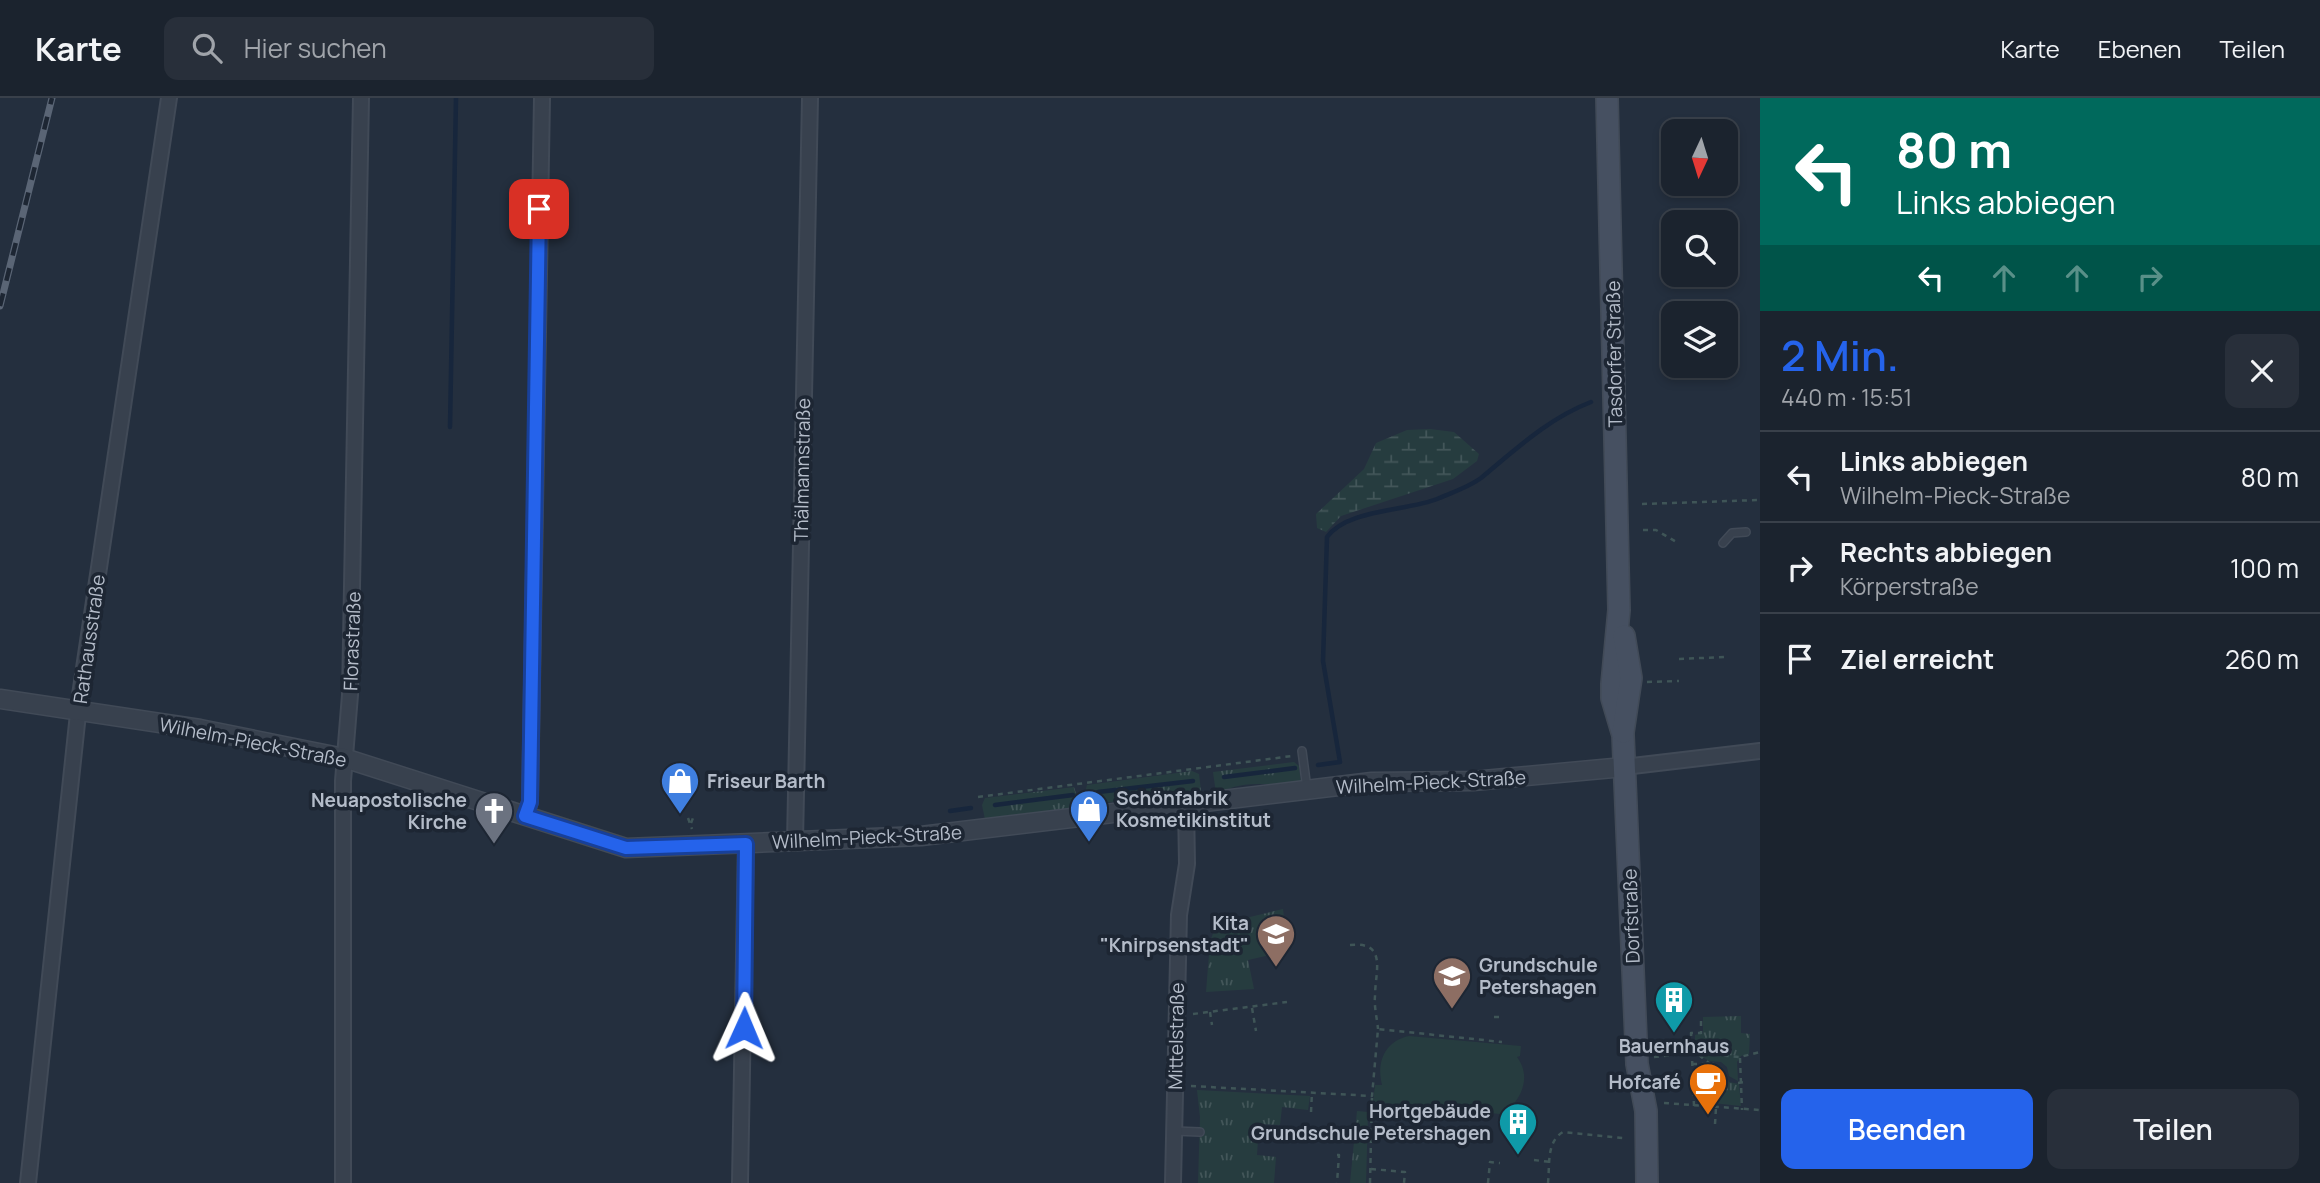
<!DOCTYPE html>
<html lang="de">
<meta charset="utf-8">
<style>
:root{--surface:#1b232e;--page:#282f3a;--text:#f1f3f6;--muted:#a0a4aa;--line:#39404a;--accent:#2563eb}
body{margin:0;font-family:Manrope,sans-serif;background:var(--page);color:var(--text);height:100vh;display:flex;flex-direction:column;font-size:26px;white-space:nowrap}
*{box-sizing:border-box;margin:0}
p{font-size:23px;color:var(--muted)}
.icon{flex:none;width:38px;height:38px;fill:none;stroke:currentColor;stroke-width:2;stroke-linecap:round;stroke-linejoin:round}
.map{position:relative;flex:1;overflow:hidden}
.panel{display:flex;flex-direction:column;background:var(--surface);width:560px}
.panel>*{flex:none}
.hud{background:#00695c;color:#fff;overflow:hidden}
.needle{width:46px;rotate:184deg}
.fabs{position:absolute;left:1661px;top:21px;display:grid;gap:14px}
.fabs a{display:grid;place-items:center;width:77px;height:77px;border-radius:14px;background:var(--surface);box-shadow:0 4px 10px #0003,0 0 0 2px var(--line);font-size:35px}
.pin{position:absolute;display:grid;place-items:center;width:60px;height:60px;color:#fff;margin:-30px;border-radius:14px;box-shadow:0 4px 10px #0006}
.me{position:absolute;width:77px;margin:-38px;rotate:1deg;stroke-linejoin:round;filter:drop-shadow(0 0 5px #0008)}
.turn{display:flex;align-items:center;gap:24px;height:147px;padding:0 21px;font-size:32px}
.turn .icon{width:91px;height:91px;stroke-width:2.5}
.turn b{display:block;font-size:49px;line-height:60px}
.lanes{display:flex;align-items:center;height:66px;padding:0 21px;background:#0003;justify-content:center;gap:35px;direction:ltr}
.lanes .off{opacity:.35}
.round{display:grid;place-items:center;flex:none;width:74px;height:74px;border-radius:14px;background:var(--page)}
.summary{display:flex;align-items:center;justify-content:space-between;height:119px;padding:0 21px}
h1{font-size:42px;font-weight:600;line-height:52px;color:var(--accent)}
.cta{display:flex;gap:14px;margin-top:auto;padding:14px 21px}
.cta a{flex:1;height:80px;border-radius:14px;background:var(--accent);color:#fff;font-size:28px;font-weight:600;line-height:80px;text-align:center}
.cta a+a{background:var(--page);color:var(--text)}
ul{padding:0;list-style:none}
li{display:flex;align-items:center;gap:21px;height:91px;padding:0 21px;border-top:2px solid var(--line)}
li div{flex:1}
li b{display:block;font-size:26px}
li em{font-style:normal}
header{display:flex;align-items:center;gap:42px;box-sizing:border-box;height:98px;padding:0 35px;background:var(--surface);border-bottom:2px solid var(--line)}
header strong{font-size:33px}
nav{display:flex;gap:38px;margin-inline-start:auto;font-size:24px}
.search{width:490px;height:63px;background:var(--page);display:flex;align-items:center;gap:18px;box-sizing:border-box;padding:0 24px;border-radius:14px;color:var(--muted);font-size:26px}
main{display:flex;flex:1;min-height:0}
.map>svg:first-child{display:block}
</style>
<header>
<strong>Karte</strong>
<div class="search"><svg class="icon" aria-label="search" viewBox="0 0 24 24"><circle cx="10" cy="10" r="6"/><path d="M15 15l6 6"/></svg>Hier suchen</div>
<nav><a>Karte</a><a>Ebenen</a><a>Teilen</a></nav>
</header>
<main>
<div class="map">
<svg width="1760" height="1085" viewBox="0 0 1760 1085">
<defs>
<pattern id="grass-tufts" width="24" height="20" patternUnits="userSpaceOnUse" patternTransform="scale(1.75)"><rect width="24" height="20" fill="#263c3f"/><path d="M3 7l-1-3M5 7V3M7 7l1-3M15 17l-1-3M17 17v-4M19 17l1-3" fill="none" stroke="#435659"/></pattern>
<pattern id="wetland-marsh" width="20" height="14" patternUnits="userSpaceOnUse" patternTransform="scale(1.75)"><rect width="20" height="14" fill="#263c3f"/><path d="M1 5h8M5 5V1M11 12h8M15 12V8" fill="none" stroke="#435659"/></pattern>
</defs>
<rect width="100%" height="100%" fill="#242f3e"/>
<!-- grass -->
<g fill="url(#grass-tufts)">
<path d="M 1294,664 L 1299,668 L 1301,685 C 1276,689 1240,680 1219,696 L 1216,695 L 1213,674 Z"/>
<polygon points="1192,673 1199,676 1201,693 1158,698 1152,705 1142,700 1103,705 1098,712 1088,710 1085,695 1087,687"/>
<polygon points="1074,689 1081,711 986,726 982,707 985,700"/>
<polygon points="1283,811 1288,853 1248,862 1254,891 1206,894 1210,844 1216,827"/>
<polygon points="1741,918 1741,935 1750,936 1749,956 1741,958 1737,964 1738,983 1729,978 1727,969 1721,964 1709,963 1695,954 1695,937 1703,935 1703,919"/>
<path d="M 1714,967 L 1720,968 L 1729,984 L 1739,986 L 1741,1008 L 1713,1005 C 1711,990 1718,982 1714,967 Z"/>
<polygon points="1197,992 1310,998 1308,1012 1282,1009 1280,1027 1259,1026 1257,1057 1276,1059 1274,1085 1198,1085 1200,1019"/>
<polygon points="1357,1013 1368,1014 1366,1085 1350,1085"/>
</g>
<!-- wetland -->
<polygon fill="url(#wetland-marsh)" points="1430,331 1454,334 1479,356 1477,363 1453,381 1341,418 1326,434 1317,430 1316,416 1364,371 1376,345 1407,332"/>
<!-- garden -->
<path fill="#263c3f" d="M 1409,938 L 1521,948 L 1520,958 L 1517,959 C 1529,975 1525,993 1512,1008 L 1533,1010 L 1532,1019 L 1373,1004 L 1375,987 L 1382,987 C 1376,964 1385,943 1409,938 Z"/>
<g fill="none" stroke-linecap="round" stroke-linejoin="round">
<!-- stream -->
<g stroke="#17263c" stroke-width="4.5">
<polyline points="450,329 456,0"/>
<path d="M 1318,667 L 1340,664 L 1323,563 L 1327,439 C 1347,411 1407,413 1437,401 C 1451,395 1469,389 1481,380 C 1516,351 1549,320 1591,304"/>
<polyline points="1224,679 1295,670"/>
<polyline points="1098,694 1193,683"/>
<polyline points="995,707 1073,697"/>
<polyline points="950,713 971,710"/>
</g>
<!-- service casing -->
<g stroke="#414a57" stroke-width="10">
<g id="service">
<polyline points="1723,445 1732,435 1746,434"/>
<polyline points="1302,653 1307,691"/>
<polyline points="1174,1033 1200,1034"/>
</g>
</g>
<!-- minor casing -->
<g stroke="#414a57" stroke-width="18">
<g id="minor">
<polyline points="1624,669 1760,653"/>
<polyline points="525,718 530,704 542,0"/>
<polyline points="795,744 810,0"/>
<polyline points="28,1085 80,597 169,0"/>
<polyline points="343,1085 343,683 350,597 361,0"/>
<polyline points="740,1085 746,746"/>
<polyline points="1173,1085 1179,817 1187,766 1186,707"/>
</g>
</g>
<!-- tertiary casing -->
<g stroke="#414a57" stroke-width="21">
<polyline id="tertiary" points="0,601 200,631 344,660 626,750 921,738 1372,684 1473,683 1624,669"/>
</g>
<!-- secondary casing -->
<g stroke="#414a57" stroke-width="24">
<g id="secondary">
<polyline points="1607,0 1619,512 1612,586 1612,600 1623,637 1637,966 1646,1013 1647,1085"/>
<polyline points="1623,634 1631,580 1624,538"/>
</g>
</g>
<!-- path -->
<g stroke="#3f5557" stroke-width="2.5" stroke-dasharray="5 5" stroke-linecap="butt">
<polyline points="1642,406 1760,402"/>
<polyline points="1643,432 1656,432 1678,445"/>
<polyline points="1679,561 1724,559"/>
<polyline points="1647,584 1679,583"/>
<polyline points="978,699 1292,658"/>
<polyline points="1267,715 1269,727"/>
<polyline points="688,720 692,731"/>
<polyline points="1251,723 1261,722 1260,715 1266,715 1267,727 1271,728"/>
<polyline points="494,724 492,731 496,733"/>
<polyline points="691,725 693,720"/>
<path d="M 1350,847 C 1388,843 1375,874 1375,898 C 1374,909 1377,920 1378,931"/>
<polyline points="1252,910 1256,933"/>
<polyline points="1210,914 1212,927"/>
<polyline points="1193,916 1287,904"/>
<polyline points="1494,919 1504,919"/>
<polyline points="1699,957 1710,966"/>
<polyline points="1654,959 1692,955 1740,959 1760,954"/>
<polyline points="1740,960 1742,1012"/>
<polyline points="1692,966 1714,966"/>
<polyline points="1738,985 1745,984"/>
<polyline points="1191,988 1372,998 1378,931 1502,944"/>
<polyline points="1664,1005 1760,1012"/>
<polyline points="1694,1008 1691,935 1701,935 1701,920"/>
<polyline points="1311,1014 1312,994"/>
<polyline points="1715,1026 1716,1010"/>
<polyline points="1337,1057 1339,1057 1337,1085"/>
<polyline points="1534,1062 1550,1064"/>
<polyline points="1371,1071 1405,1074 1404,1085"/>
<polyline points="1370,1085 1372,998"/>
<polyline points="1488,1085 1490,1064 1500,1065"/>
<path d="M 1548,1085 C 1550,1067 1546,1044 1563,1034 L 1623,1040"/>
</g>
<!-- service -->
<use href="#service" stroke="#38414e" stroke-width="7"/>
<!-- minor -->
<use href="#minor" stroke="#38414e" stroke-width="14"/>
<!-- tertiary -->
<use href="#tertiary" stroke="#38414e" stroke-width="18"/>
<!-- secondary -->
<use href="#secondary" stroke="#465061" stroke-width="21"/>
<!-- rail casing -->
<g stroke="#5a6575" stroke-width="7">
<polyline id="rail" points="0,208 52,0"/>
</g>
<!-- rail -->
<use href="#rail" stroke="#1d2633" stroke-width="4.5" stroke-dasharray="13" stroke-linecap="butt"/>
</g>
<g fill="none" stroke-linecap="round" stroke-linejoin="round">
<!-- route casing -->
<g stroke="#184099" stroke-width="18">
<polyline id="route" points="539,111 530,704 525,718 626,750 746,746 744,930"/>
</g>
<!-- route -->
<use href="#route" stroke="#2563eb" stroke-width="12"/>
</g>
<!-- icons -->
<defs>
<g id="shop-pin" transform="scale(2.0125)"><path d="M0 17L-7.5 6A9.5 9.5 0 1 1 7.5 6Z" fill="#3f7fe0" stroke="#1d2633"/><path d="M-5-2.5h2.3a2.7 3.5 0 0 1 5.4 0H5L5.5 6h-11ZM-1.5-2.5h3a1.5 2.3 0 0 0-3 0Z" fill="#fff"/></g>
<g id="church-pin" transform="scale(2.0125)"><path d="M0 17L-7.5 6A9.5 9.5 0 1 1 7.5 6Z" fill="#6b7280" stroke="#1d2633"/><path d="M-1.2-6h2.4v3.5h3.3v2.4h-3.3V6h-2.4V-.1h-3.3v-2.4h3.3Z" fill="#fff"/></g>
<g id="school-pin" transform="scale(2.0125)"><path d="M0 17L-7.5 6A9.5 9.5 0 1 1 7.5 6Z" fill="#8d6e63" stroke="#1d2633"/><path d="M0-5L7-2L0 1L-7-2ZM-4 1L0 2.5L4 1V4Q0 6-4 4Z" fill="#fff"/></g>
<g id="building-pin" transform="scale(2.0125)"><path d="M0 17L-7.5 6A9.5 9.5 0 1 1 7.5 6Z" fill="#0f9aa8" stroke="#1d2633"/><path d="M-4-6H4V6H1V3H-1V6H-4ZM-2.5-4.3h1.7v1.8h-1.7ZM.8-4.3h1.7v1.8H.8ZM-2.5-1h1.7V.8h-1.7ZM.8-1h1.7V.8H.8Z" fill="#fff"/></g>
<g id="cafe-pin" transform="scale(2.0125)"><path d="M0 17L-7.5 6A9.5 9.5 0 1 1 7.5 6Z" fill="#e8710a" stroke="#1d2633"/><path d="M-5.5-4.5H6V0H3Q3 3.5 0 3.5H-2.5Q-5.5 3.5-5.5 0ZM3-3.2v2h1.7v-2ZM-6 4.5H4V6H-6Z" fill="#fff"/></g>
</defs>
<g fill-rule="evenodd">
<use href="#shop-pin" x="680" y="683"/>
<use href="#shop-pin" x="1089" y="711"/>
<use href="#church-pin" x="494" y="713"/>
<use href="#school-pin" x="1276" y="836"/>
<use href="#school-pin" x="1452" y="878"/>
<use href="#building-pin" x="1674" y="902"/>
<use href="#cafe-pin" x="1708" y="984"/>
<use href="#building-pin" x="1518" y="1024"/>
</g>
<g text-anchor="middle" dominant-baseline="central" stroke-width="7" stroke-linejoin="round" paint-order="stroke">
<!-- street labels -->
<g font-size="19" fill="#b4bcc9" stroke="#1d2633">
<text transform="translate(1614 256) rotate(-91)">Tasdorfer Straße</text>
<text transform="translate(802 372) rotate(-89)">Thälmannstraße</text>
<text transform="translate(89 541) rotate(-82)">Rathausstraße</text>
<text transform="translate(352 543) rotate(-88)">Florastraße</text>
<text transform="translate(253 644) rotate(11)">Wilhelm-Pieck-Straße</text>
<text transform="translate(1431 684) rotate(-3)">Wilhelm-Pieck-Straße</text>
<text transform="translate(867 739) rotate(-3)">Wilhelm-Pieck-Straße</text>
<text transform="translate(1631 818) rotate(-92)">Dorfstraße</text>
<text transform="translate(1176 938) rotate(-89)">Mittelstraße</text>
</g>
<!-- poi labels -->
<g font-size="19" font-weight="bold" fill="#b4bcc9" stroke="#1d2633" text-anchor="end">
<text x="707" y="683" text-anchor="start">Friseur Barth</text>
<text x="1116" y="700" text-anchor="start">Schönfabrik<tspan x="1116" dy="22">Kosmetikinstitut</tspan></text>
<text x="467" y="702">Neuapostolische<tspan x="467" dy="22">Kirche</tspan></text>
<text x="1249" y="825">Kita<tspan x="1249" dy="22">"Knirpsenstadt"</tspan></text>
<text x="1479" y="867" text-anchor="start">Grundschule<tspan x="1479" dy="22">Petershagen</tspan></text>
<text x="1674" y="948" text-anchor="middle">Bauernhaus</text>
<text x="1681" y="984">Hofcafé</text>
<text x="1491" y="1013">Hortgebäude<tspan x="1491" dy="22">Grundschule Petershagen</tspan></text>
</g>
</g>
</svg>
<div class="fabs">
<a><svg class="needle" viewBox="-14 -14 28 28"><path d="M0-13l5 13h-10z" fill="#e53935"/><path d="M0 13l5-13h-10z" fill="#a0a4aa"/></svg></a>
<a><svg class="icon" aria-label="search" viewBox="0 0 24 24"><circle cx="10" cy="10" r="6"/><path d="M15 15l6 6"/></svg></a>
<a><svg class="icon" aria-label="layers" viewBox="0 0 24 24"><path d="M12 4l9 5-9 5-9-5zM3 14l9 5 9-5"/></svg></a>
</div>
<div class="pin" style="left:539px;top:111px;background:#d93025"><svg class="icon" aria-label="arrive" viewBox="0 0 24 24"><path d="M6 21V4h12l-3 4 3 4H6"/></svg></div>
<svg class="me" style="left:744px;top:930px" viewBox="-20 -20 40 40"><path d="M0-17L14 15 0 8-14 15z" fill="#2563eb" stroke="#fff" stroke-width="4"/></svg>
</div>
<section class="panel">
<div class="hud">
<div class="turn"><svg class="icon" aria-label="left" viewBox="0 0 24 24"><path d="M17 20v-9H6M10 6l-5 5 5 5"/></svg><div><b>80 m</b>Links abbiegen</div></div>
<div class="lanes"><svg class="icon" aria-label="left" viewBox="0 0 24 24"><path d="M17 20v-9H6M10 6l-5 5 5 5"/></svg><svg class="icon off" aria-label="ahead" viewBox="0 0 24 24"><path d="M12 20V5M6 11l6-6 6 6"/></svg><svg class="icon off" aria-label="ahead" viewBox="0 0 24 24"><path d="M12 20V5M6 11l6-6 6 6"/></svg><svg class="icon off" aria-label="right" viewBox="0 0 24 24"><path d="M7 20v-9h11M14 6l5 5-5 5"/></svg></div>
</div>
<div class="summary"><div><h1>2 Min.</h1><p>440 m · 15:51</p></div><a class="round"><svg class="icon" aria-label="close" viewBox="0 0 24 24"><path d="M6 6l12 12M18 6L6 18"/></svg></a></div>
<ul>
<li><svg class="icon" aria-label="left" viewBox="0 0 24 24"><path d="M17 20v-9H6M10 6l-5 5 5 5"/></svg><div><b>Links abbiegen</b><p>Wilhelm-Pieck-Straße</p></div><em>80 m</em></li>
<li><svg class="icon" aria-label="right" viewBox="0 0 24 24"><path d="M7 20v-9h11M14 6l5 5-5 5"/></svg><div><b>Rechts abbiegen</b><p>Körperstraße</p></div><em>100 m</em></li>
<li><svg class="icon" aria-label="arrive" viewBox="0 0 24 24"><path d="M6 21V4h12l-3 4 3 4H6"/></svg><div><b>Ziel erreicht</b></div><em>260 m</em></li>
</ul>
<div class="cta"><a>Beenden</a><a>Teilen</a></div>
</section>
</main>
